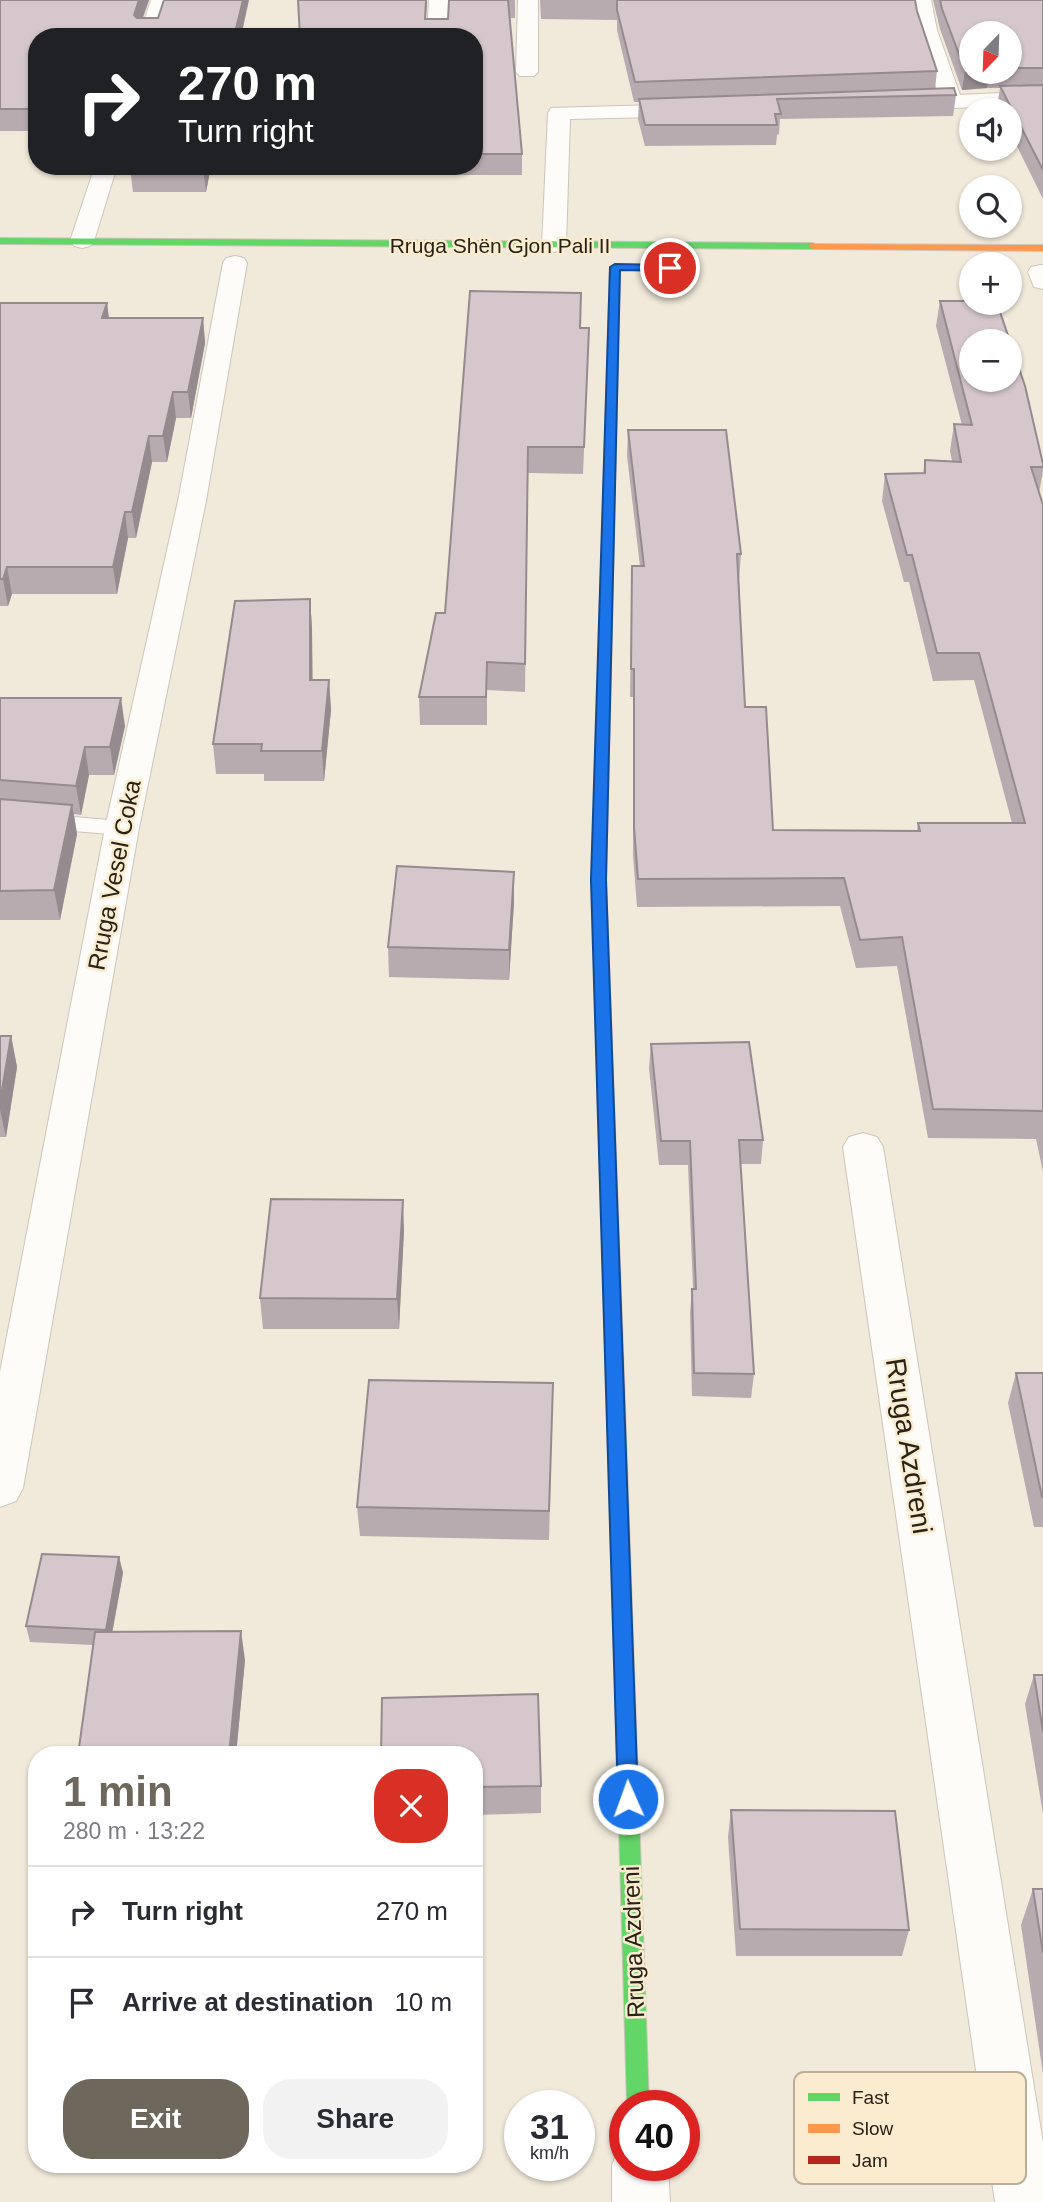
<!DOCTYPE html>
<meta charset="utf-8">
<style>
:root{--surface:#fff;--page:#f2f2f3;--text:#2b2b33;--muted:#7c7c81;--line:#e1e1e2;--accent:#6e685c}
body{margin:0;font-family:Helvetica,sans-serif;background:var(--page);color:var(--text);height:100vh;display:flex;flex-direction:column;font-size:26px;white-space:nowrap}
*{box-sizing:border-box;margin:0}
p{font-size:23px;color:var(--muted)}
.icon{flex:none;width:38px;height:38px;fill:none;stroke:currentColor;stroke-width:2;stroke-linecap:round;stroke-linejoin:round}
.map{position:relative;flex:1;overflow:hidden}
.side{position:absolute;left:28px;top:1746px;width:455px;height:427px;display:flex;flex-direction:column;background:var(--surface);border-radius:28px;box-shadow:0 2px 5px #0004}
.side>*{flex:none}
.top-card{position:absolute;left:28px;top:28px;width:455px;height:147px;border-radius:28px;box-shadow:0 2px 5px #0004;background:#202124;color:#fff;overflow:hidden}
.needle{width:46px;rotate:203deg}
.fabs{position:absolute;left:959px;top:21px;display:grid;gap:14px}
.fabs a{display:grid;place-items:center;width:63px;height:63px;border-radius:50%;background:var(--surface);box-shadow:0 2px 5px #0004;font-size:35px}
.speed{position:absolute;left:504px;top:2090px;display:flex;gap:14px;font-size:35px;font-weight:700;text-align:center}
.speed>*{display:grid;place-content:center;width:91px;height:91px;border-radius:50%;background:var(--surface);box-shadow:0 2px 5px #0004;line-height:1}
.speed small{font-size:18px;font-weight:400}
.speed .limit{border:10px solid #d22;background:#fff;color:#111}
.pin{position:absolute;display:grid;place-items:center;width:60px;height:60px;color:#fff;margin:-30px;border:4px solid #fff;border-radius:50%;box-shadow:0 2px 7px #0007}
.me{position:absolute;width:77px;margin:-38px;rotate:358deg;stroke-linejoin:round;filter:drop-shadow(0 0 5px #0008)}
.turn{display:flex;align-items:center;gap:24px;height:147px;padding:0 35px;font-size:32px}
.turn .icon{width:91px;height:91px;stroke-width:2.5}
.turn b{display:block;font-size:49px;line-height:60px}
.round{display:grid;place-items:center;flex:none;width:74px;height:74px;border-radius:28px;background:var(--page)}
.headline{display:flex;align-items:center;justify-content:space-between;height:119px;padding:0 35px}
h1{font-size:42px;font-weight:800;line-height:52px;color:var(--accent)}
.action{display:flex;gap:14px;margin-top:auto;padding:14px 35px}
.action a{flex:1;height:80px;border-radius:28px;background:var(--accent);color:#fff;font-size:28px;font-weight:800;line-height:80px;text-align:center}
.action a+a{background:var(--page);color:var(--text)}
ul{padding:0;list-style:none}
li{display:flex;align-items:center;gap:21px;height:91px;padding:0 35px;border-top:2px solid var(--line)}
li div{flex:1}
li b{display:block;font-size:26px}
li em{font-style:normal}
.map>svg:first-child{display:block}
</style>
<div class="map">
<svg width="1043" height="2202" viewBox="0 0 1043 2202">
<rect width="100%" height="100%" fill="#f1e9da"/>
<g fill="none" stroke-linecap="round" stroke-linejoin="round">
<!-- lane casing -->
<g stroke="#ccc6ba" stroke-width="2">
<polygon id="lane" points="0,811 122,821 130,823 134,828 130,833 122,835 0,825"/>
</g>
<!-- street casing -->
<g stroke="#ccc6ba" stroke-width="2">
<g id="street">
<polygon points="151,0 171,0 159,37 139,37"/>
<polygon points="429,0 449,0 447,37 427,37"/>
<polygon points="518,0 538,0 538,72 534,76 520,76 516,72"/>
<polygon points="911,0 931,0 937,30 960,95 1043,91 1043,103 902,111 894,109 891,104 894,99 939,96 917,30"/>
<polygon points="691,104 699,106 702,111 699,116 570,119 566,245 563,250 554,252 545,250 542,245 548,113 551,108"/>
<polygon points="95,166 117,166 94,241 90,246 82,248 74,246 70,241"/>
<polygon points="235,256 244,258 247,263 206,501 139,828 23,1488 16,1501 0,1507 0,1372 105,828 178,501 223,263 226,258"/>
<polygon points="1040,265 1043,265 1043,289 1034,287 1028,272 1031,267"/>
<polygon points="863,1133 877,1137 883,1147 1043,2143 1043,2202 995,2202 843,1147 849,1137"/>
<polygon points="625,2143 625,2165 668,2165 670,2202 612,2202 612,2165 620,2145"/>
</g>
</g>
<!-- fast casing -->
<g stroke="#ccc6ba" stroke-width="2">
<g id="fast">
<polygon points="0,238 813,243 818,246 813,249 0,244"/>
<polygon points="615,264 620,267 606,879 613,1076 605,1081 597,1076 592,879 610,267"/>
<polygon points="616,1399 622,1401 625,1406 649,2105 627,2105 607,1406 610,1401"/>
</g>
</g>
<!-- slow casing -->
<g stroke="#ccc6ba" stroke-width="2">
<polygon id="slow" points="810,244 1043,245 1043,251 813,249 808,246"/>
</g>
<!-- jam casing -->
<g stroke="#ccc6ba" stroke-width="2">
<polygon id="jam" points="605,1071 613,1076 625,1406 622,1411 616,1413 610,1411 607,1406 597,1076"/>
</g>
<!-- lane -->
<use href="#lane" fill="#fdfcf9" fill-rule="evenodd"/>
<!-- street -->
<use href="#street" fill="#fdfcf9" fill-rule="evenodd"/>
<!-- fast -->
<use href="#fast" fill="#63d668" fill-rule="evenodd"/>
<!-- slow -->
<use href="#slow" fill="#ff974d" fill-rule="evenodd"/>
<!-- jam -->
<use href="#jam" fill="#b3261e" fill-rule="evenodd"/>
</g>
<!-- wall -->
<g fill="#b7abaf" fill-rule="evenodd">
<polygon points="0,0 149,0 143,18 241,37 37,37 37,131 0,131"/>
<polygon points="449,0 515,0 515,18 510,18 522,154 522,175 420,175 420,169 307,172 307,166 474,166 474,37 426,19 448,19"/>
<polygon points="540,0 915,0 917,11 937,71 935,89 956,95 953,116 780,119 779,134 777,135 776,145 645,146 638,119 639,102 634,102 617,30 617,20 541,19"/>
<path d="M 933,0 L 1043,0 L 1043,199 L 1010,132 L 1010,110 L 999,110 L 997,107 L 1000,88 L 987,88 L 962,90 L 940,29 ZM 1010,33 L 1010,72 L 971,72 Z"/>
<polygon points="211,166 206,192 133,192 130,169"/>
<polygon points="940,301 1043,464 1043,471 1039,493 1043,505 1043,1172 1036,1139 928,1138 897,966 856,968 840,906 637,907 633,855 633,697 630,697 632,566 640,566 627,456 628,430 741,554 739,581 745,707 773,830 917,831 918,823 1012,823 974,680 933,681 909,582 904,582 882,501 885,474 923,473 925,460 952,461 950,451 954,424 962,425 936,326"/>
<polygon points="0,303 107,303 109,318 203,318 205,343 191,418 176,418 167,462 152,462 136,538 128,538 117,594 12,594 8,606 0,606"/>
<polygon points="581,328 588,354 583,474 528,473 525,692 487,690 487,725 420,725 419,697 445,613"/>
<polygon points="310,599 312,628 312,680 329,680 331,710 324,781 264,781 264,774 216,774 213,744"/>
<polygon points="0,698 125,726 114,775 89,775 81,815 74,814 77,834 60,920 0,920"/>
<polygon points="514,902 509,980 389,977 388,947"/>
<polygon points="0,1036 11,1036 17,1067 6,1137 0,1137"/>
<polygon points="651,1044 763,1140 761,1164 740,1164 754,1374 751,1398 692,1396 690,1313 692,1289 693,1289 688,1165 659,1165 649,1068"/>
<polygon points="404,1230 399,1329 263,1329 260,1298"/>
<polygon points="1016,1373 1043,1373 1043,1527 1034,1527 1008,1403"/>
<polygon points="553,1383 549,1540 360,1536 357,1507"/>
<polygon points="119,1557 123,1573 112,1632 245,1660 236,1755 78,1755 93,1645 30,1642 26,1626"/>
<polygon points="1034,1675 1043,1675 1043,1814 1025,1704"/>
<polygon points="474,1755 541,1786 541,1813 474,1815"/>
<polygon points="731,1810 909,1930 902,1956 736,1956 728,1837"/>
<polygon points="1033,1889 1043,1889 1043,2074 1021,1925"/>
</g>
<!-- shaded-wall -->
<g fill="#958b8f">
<polygon points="139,0 149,0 136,36 134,15"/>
<polygon points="243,0 249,0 241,37 234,37"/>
<polygon points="426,0 427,0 425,37 425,19"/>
<polygon points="971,69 971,72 989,72 987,88 962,90 965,70"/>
<polygon points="204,166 211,166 206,192 203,169"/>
<polygon points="107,303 110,328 102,318"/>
<polygon points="203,318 205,343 191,418 188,392"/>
<polygon points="173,392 176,418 167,462 163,436"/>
<polygon points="149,436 152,462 136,538 132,512"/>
<polygon points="125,512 128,538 117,594 113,567"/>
<polygon points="7,567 12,594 8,606 3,579"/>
<polygon points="310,599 312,628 313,710 310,680"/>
<polygon points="329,680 331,710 324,781 322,751"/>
<polygon points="121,698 125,726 114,775 110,747"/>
<polygon points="85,747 89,775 81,815 76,786"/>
<polygon points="72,805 77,834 60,920 54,890"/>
<polygon points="514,872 514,902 509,980 509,950"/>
<polygon points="11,1036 17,1067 6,1137 0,1110 0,1102"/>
<polygon points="403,1200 404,1230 399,1329 397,1299"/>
<polygon points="119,1557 123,1573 110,1645 106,1630"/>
<polygon points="241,1631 245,1660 236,1755 229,1755"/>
</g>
<!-- building -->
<g fill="#d5c7cc" stroke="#958b8f" stroke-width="2" fill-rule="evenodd">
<polygon points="0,0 139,0 134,15 137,18 158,18 164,0 243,0 234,37 37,37 37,109 0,109"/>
<polygon points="298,0 426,0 425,19 448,19 449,0 508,0 522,154 474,154 474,37 300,37"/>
<polygon points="617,0 915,0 917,11 937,71 635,82 617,10"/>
<polygon points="940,0 1043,0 1043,68 1010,68 1010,33 971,33 971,69 965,70 942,9"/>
<polygon points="1043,85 1043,170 1000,86"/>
<polygon points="954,88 956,95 777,99 781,114 775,114 777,125 645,125 639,99"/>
<polygon points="131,166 204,166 203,169 130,169"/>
<polygon points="470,291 581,293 580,328 589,328 584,447 528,447 525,664 487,662 486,697 419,697 436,613 445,613"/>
<path d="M 940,301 L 971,301 L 971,303 L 997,303 L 1025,386 L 1043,464 L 1043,467 L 1031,467 L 1043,505 L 1043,1111 L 933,1109 L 902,937 L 860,940 L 844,878 L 638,879 L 634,827 L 634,669 L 631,669 L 632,566 L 644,566 L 628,430 L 726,430 L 741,554 L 737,554 L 745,707 L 766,707 L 773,830 L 920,831 L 918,823 L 1025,823 L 979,653 L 937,653 L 912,555 L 907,555 L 885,474 L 925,473 L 925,460 L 961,462 L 954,424 L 972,425 ZM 971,341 L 1010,341 L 1010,380 L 971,380 Z"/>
<polygon points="0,303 107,303 102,318 203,318 188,392 173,392 163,436 149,436 132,512 125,512 113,567 7,567 3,579 0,579"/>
<polygon points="310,599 310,680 329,680 322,751 261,751 262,744 213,744 235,601"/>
<polygon points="0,698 121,698 110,747 85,747 76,786 0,780"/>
<polygon points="0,799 72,805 54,890 0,891"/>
<polygon points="397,866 514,872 509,950 388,947"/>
<polygon points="0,1036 11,1036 0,1102"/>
<polygon points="749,1042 763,1140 739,1140 754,1374 694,1373 692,1289 696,1289 690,1141 661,1141 651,1044"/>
<polygon points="271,1199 403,1200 397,1299 260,1298"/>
<polygon points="1016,1373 1043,1373 1043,1497 1042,1497"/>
<polygon points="369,1380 553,1383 549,1511 357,1507"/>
<polygon points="42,1554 119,1557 106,1630 26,1626"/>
<polygon points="241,1631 229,1755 78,1755 95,1632"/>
<polygon points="1034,1675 1043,1675 1043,1732"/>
<polygon points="538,1694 541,1786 474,1787 474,1755 381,1755 382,1698"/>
<polygon points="731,1810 895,1811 909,1930 740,1929"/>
<polygon points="1033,1889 1043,1889 1043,1953"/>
</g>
<!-- route -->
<polygon fill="#1a73e8" stroke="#114b97" stroke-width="2" points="615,264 670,265 675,268 670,271 620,270 606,880 638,1799 635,1806 628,1808 621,1806 618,1799 591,880 610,267"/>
<g text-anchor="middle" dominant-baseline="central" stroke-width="5" stroke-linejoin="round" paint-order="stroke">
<!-- far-street labels -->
<g font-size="21" fill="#282218" stroke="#fbecd0">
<text x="500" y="245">Rruga Shën Gjon Pali II</text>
</g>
<!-- street labels -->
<g font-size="24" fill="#282218" stroke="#fbecd0">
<text transform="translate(114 875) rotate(-79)">Rruga Vesel Coka</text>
<text transform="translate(633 1942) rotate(-92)">Rruga Azdreni</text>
</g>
<!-- near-street labels -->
<g font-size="28" fill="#282218" stroke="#fbecd0">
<text transform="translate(909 1446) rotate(81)">Rruga Azdreni</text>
</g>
</g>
<!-- legend -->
<rect x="794" y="2072" width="232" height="112" rx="10" fill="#fbecd0" stroke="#bcaf99" stroke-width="2"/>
<rect x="808" y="2093" width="32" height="8" fill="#63d668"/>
<rect x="808" y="2124" width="32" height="9" fill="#ff974d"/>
<rect x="808" y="2156" width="32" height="8" fill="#b3261e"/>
<g font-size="19" fill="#282218">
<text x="852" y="2104">Fast</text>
<text x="852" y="2135">Slow</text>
<text x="852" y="2167">Jam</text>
</g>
</svg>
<div class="fabs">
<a><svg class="needle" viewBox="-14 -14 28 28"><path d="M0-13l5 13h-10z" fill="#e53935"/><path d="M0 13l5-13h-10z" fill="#7c7c81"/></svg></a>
<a><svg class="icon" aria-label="sound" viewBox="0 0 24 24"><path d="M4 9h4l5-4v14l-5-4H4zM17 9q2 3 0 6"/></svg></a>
<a><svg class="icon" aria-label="search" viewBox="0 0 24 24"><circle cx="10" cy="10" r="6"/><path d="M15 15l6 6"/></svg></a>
<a>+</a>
<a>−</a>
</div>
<div class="speed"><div>31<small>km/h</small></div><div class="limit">40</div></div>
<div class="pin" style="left:670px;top:268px;background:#d93025"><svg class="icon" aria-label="arrive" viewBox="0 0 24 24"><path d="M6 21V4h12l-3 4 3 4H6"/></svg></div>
<svg class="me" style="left:628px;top:1799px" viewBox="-20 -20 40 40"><circle r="17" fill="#1a73e8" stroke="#fff" stroke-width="3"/><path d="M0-11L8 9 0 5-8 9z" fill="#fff"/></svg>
<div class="top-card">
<div class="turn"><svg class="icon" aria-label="right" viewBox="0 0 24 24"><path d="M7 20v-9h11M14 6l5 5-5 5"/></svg><div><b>270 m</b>Turn right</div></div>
</div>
<section class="side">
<div class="headline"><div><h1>1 min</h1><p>280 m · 13:22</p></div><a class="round" style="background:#d93025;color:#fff"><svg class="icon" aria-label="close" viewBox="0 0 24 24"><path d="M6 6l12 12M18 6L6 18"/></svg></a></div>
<ul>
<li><svg class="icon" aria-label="right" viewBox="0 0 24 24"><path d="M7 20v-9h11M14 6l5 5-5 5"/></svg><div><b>Turn right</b></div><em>270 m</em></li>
<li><svg class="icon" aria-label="arrive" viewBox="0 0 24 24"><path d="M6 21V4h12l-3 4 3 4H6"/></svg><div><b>Arrive at destination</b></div><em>10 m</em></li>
</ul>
<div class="action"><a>Exit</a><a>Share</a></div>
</section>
</div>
